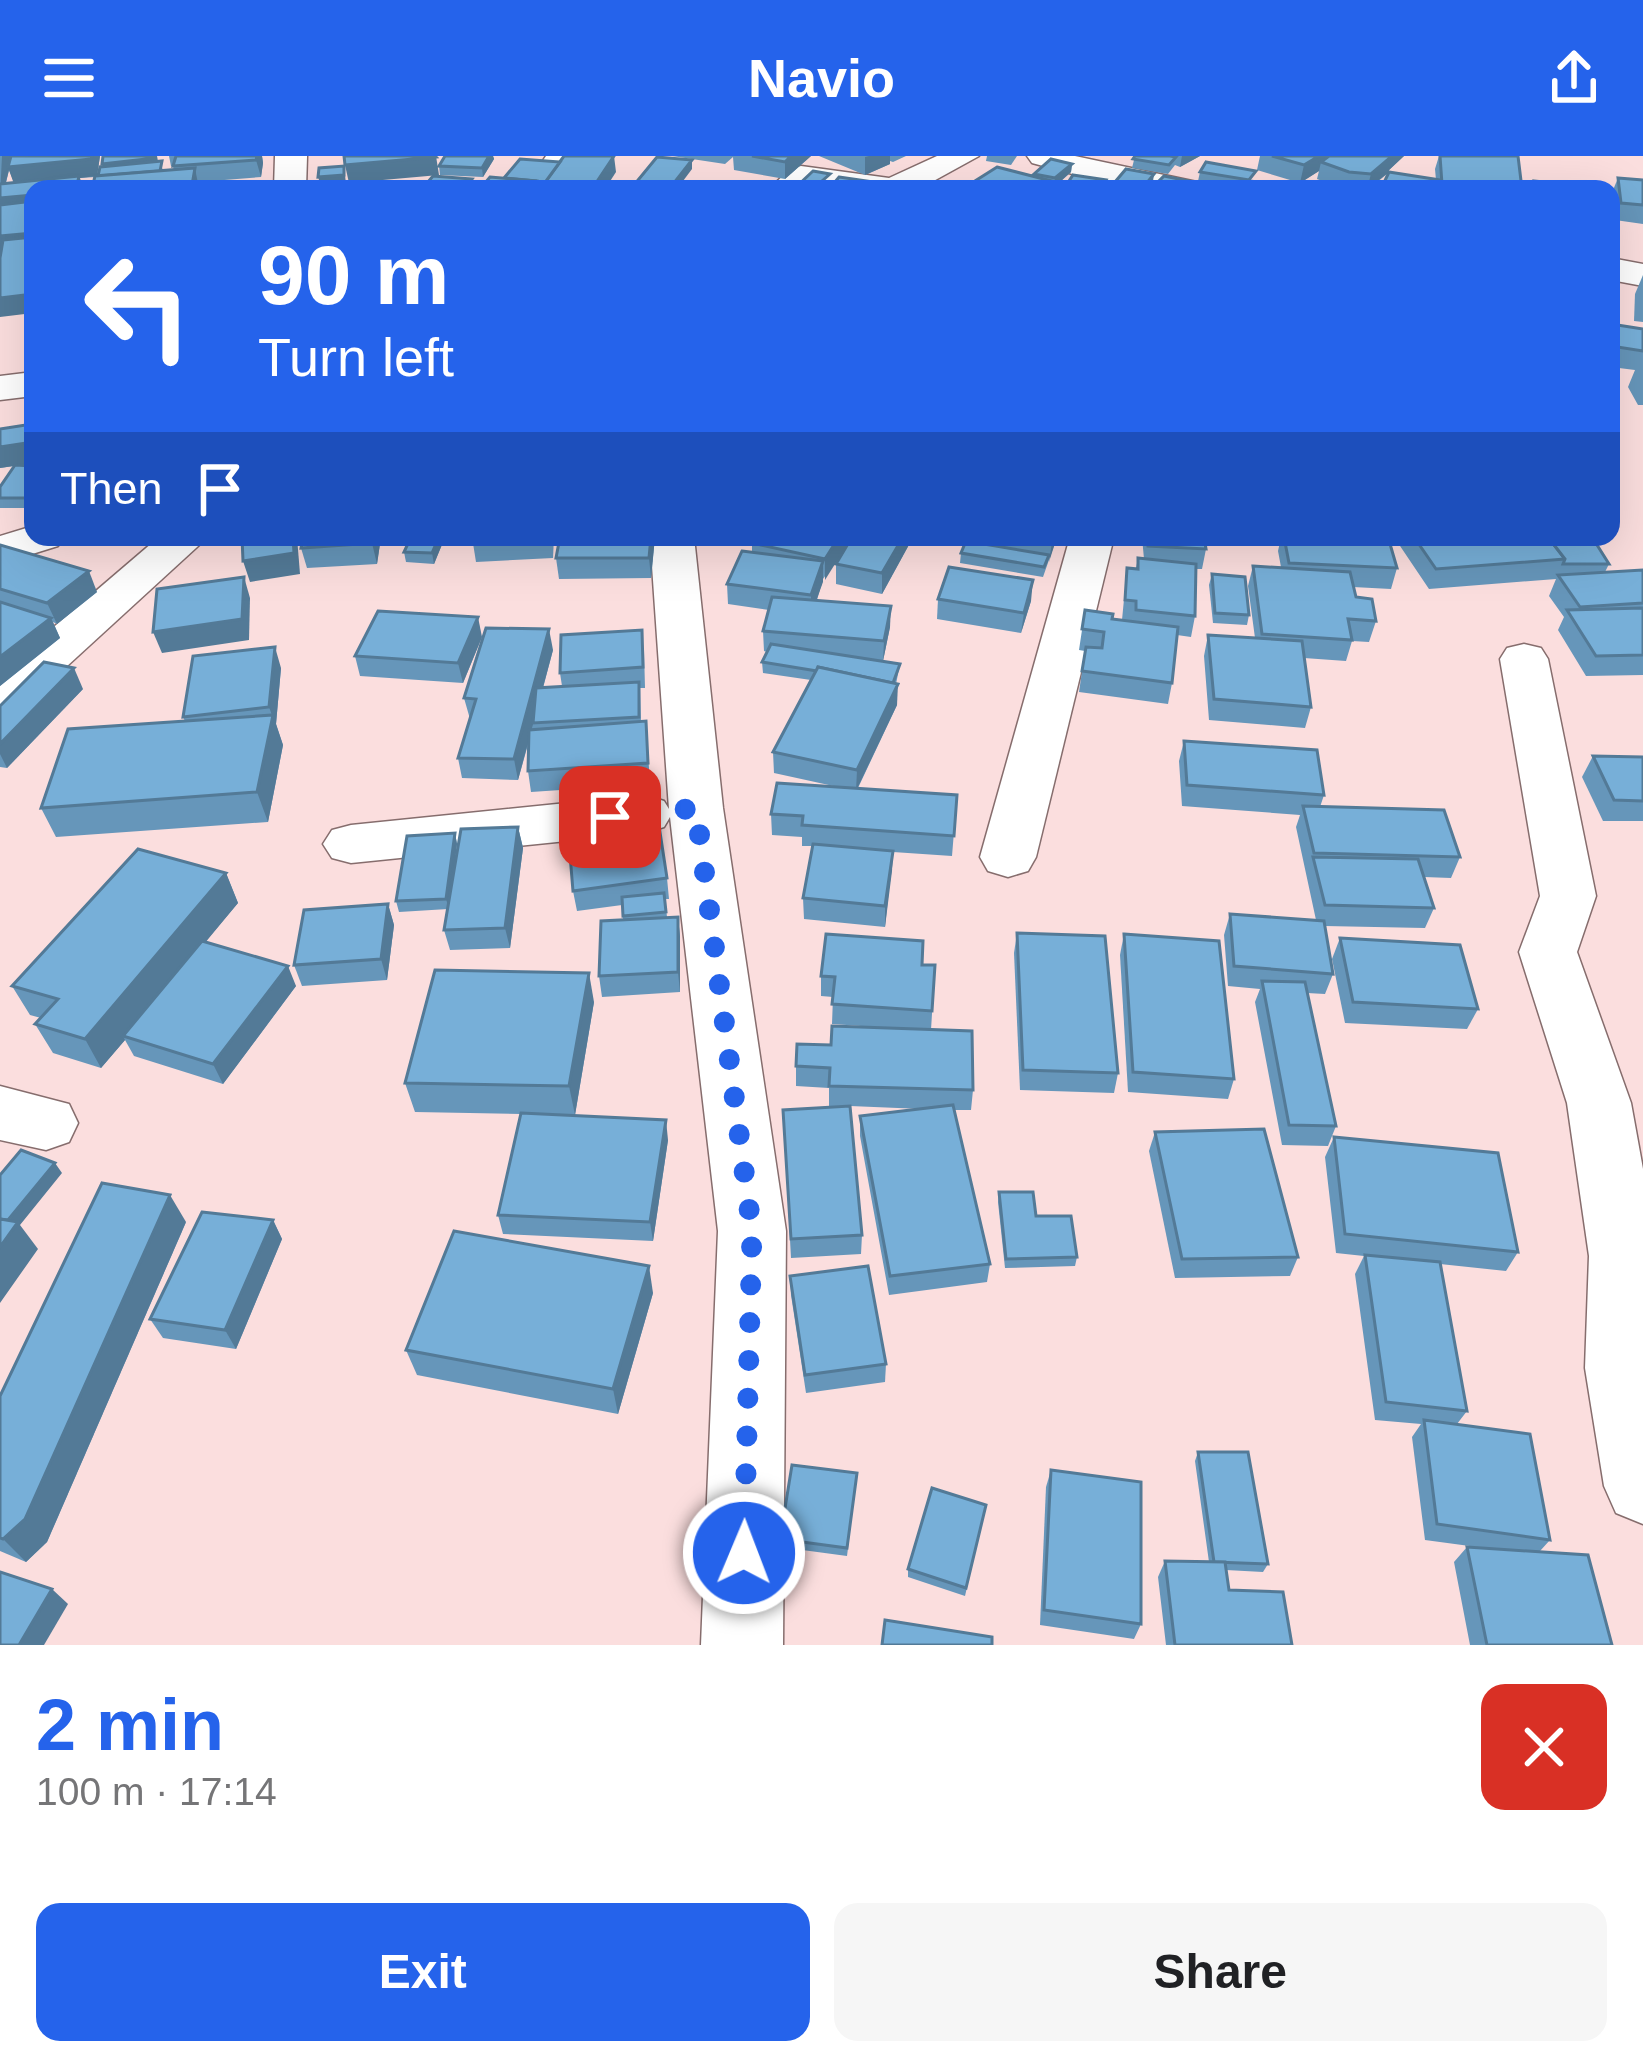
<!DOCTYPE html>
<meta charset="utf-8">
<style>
:root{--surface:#fff;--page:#f6f6f6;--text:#202124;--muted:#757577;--accent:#2563eb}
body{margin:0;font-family:Helvetica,sans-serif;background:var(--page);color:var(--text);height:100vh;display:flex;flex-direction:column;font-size:45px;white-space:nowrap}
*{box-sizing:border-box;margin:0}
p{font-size:39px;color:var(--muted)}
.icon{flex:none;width:66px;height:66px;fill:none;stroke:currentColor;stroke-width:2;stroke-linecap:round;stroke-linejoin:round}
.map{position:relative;height:1489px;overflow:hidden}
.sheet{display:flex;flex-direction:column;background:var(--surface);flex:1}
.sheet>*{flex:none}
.guide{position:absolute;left:24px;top:24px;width:1596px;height:366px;border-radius:24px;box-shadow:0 12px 48px #0002;background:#2563eb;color:#fff;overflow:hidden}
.pin{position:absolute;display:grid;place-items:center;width:102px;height:102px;color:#fff;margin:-51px;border-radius:24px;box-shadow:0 6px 18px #0006}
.me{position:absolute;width:132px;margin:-66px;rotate:1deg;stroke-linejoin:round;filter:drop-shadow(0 0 9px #0008)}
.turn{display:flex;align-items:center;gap:42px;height:252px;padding:0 36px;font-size:54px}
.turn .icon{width:156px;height:156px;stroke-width:2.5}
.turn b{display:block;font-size:84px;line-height:102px}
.then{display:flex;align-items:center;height:114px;padding:0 36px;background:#0003;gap:24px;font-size:45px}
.round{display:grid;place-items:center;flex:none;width:126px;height:126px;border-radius:24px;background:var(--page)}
.summary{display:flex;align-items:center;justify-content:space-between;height:204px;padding:0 36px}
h1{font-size:72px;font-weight:700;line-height:90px;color:var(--accent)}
.button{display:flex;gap:24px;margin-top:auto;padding:24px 36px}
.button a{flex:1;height:138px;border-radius:24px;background:var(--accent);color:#fff;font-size:48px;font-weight:700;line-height:138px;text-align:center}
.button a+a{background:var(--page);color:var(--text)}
header{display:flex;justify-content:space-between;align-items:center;height:156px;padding:0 36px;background:var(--accent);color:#fff;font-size:54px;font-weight:700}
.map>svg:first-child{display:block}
</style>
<header><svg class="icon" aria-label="menu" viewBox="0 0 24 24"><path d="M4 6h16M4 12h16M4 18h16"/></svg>Navio<svg class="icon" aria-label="share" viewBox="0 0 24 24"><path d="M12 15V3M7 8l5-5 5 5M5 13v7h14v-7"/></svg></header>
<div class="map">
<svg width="1643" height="1489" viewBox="0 0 1643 1489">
<rect width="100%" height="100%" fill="#fbdede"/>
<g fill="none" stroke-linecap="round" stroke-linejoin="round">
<!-- street casing -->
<g stroke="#866d6d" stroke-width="3">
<g id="street">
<polygon points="275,0 307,0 306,33 274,33"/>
<polygon points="546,0 578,0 569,13 547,13 542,6"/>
<polygon points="937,0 979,0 919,33 769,33 790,13 801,10 889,22"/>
<polygon points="1027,0 1075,0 1197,26 1202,33 1128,33 1032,7"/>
<polygon points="1611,102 1643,108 1643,130 1611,124"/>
<polygon points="33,216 33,240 0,244 0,220"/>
<polygon points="33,370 33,381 64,381 58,390 0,408 0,380"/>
<polygon points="159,381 208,381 18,555 0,560 0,517"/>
<polygon points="650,381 694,381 723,652 786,1075 783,1489 701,1489 718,1075 670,661 664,671 645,677 351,707 332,702 323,688 332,674 351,669 645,639 664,645 669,653"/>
<polygon points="1070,381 1114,381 1036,701 1028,715 1008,721 988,715 980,701"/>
<polygon points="1524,488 1541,492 1548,503 1596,740 1577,796 1631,947 1643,1013 1643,1368 1616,1357 1604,1330 1585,1212 1589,1100 1567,947 1519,796 1540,740 1500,503 1507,492"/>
<polygon points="0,930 69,948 78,967 69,986 46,994 0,984"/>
</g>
</g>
<!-- street -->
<use href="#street" fill="#fff" fill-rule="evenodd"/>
</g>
<!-- wall -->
<g fill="#6696ba" fill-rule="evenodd">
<path d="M 0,0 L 100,0 L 97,20 L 103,11 L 103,0 L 157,0 L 158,6 L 164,15 L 174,14 L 173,10 L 171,10 L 169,0 L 262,0 L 263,7 L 261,21 L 199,26 L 199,33 L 92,33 L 95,21 L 80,22 L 33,33 L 0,161 ZM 9,14 L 14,26 L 6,27 Z"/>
<polygon points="445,0 493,0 494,3 483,21 440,19 439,10"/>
<polygon points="672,0 811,0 785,23 734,14 733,1 725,8"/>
<polygon points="819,0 906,0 893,6 890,5 890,8 865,19"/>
<polygon points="987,0 1017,0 1011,9 986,5"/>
<polygon points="1135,0 1200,0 1180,11 1175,9 1168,18 1132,12"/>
<polygon points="1260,0 1404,0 1389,14 1388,17 1369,33 1343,33 1317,23 1319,15 1300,27 1257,14"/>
<polygon points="1439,0 1518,0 1522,33 1381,33 1436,24 1435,13"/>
<polygon points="1072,8 1071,16 1059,27 1063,28 1063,33 974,33 975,25 1034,20 1034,18"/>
<polygon points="1200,16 1254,24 1248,33 1198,25"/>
<polygon points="1618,22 1643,24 1643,68 1615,64 1611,39"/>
<polygon points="1106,24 1105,33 1066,33 1067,28"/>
<polygon points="1643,119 1643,166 1634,165 1635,138"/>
<polygon points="1611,168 1643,173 1643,249 1638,249 1628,231 1635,214 1611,211"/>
<polygon points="33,240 19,309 33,310 33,352 0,352 0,331 14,310 0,312 0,291 26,269"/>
<polygon points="303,381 381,381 377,408 307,412 301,392"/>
<polygon points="411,381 442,381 443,386 434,408 406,406 404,396"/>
<polygon points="472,381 554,381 553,402 476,406"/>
<polygon points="655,381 651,422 559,423 556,402"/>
<polygon points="756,381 845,381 845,392 823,423 817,444 890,471 883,505 900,508 896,528 897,549 858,632 957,639 952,700 893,696 885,771 804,763 803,742 813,690 802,690 802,681 772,679 771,658 838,631 774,617 773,596 811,524 763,517 762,506 767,496 764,495 763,475 769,454 728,448 727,428 752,396 752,387"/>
<polygon points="971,381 1057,381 1043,421 960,407 961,397 971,386"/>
<polygon points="1142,381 1204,381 1206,393 1202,413 1196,413 1195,460 1191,481 1177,479 1172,527 1168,548 1079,536 1085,495 1079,494 1085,454 1122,464 1127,412 1136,412 1138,402 1144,403"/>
<polygon points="1276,381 1388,381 1397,412 1391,433 1353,431 1356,441 1376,465 1369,486 1352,485 1346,505 1304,502 1311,551 1305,572 1209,564 1204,500 1208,479 1255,482 1248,430 1253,410 1281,411 1278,395 1280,386 1278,386"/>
<polygon points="1394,381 1592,381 1609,408 1605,416 1643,414 1643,519 1586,520 1558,474 1564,461 1549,440 1556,423 1429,433"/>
<polygon points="911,385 882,438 836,428 836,408"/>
<polygon points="0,389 97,436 57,468 53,466 60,482 0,530"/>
<polygon points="1212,418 1249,459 1247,469 1213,467 1209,429"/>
<polygon points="938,443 1031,445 1021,477 937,463"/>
<polygon points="482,481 463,527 360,520 355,500"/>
<polygon points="553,494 543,532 562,530 560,517 644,494 645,532 640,532 641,566 646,565 650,628 531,636 528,615 529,585 518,624 462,622 458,602 470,563 464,542"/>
<polygon points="281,512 276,568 283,589 268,666 56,681 41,652 185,565 183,561"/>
<polygon points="83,533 7,612 0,611 0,550"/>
<polygon points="1184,585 1324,639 1320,651 1460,701 1451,722 1424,721 1434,752 1425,772 1325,770 1333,818 1325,838 1307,837 1336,970 1328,990 1282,989 1255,846 1260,833 1228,830 1224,779 1230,758 1316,764 1296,671 1300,659 1182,650 1179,605"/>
<polygon points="1593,600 1643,601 1643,665 1603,665 1582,621"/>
<polygon points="518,671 523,692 510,792 450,794 444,774 448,753 399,756 396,745 455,677 457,688 452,728"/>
<polygon points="226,717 238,747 205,786 296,830 223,928 134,900 125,884 101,912 53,897 35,868 41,862 30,859 12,830"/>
<polygon points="667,722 669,743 665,743 667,761 678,761 680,781 680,836 602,841 599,820 623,763 622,749 577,755 573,735"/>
<polygon points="388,748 394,769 387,824 302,830 294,809"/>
<polygon points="1017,777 1118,917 1114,937 1020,934 1014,797"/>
<polygon points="1124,778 1234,923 1228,943 1128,936 1120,799"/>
<polygon points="1340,782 1478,853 1467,873 1345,867 1332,803"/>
<polygon points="922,809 935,809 931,874 973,934 971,954 954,954 990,1108 987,1126 889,1139 860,980 860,960 922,953 850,950 862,1079 861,1098 791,1102 783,954 844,950 829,950 829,932 796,930 796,910 831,889 890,872 832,868 833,841 821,840 821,820"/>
<polygon points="594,846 575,959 535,958 668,984 653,1085 503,1078 498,1059 521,958 415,956 405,927"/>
<polygon points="1155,976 1298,1101 1290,1120 1175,1122 1149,995"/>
<polygon points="1334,981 1518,1096 1506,1115 1440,1108 1467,1255 1457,1268 1550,1384 1540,1395 1612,1489 1470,1489 1454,1406 1467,1391 1477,1391 1425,1384 1412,1281 1421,1268 1375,1264 1355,1118 1364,1100 1336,1097 1325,1001"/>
<polygon points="999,1036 1036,1060 1077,1101 1075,1110 1005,1112 998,1046"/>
<polygon points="273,1064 282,1083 236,1193 163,1182 150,1163"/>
<polygon points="186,1066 47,1386 26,1406 0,1395 0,1240"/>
<polygon points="790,1120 886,1208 885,1226 806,1237 791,1139"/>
<polygon points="653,1137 618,1258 417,1219 406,1194"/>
<polygon points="1198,1296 1268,1408 1263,1416 1226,1414 1229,1434 1292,1489 1166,1489 1158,1421 1165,1405 1209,1406 1195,1305"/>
<polygon points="1051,1314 1141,1468 1134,1483 1040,1469 1046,1331"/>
<polygon points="856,1326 847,1400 780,1391 780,1383"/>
<polygon points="986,1349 965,1440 908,1421 908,1413"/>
</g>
<!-- shaded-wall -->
<g fill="#537a97">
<polygon points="2,0 100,0 97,20 80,22 83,33 14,28 9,14 2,41 0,41"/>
<polygon points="157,0 158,11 105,17 102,8"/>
<polygon points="209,0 262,0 263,7 261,21 256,4"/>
<polygon points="436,0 439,19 349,27 345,9"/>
<polygon points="489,0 493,0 494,3 483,21 482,12"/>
<polygon points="614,0 616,16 605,33 592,33"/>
<polygon points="791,0 811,0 785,23 785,6"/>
<polygon points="869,0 890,0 890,8 865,19 865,1"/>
<polygon points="1182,0 1200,0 1180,11"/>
<polygon points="1319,0 1343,0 1321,6 1319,15 1300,27 1304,9"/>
<polygon points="1392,0 1404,0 1389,14 1388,17 1367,33 1371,18"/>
<polygon points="692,4 692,13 677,33 669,33"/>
<polygon points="1072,8 1071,16 1054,31 1055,22"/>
<polygon points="344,10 346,28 321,30 318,21"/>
<polygon points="195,12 199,33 146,33"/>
<polygon points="1154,18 1152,33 1142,33"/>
<polygon points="33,39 33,58 0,61 0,42"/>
<polygon points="33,77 33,96 0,99 0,80"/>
<polygon points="33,138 33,157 0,161 0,142"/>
<polygon points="33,286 33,307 0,312 0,291"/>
<polygon points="293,381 297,381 300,418 250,426 243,405"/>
<polygon points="373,381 381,381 377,408 372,387"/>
<polygon points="439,381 442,381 443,386 434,408 432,397"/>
<polygon points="651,381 655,381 651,422 649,402"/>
<polygon points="839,381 845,381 845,392 825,424 825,403"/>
<polygon points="903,381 911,381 911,385 882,438 882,417"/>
<polygon points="1053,381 1057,381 1049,406 1052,386"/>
<polygon points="823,405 823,426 811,459 811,439"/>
<polygon points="89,415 97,436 57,468 47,447"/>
<polygon points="244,421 250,442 249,484 162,497 153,476"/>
<polygon points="1033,424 1031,445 1021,477 1024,457"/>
<polygon points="891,450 890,471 883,505 884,485"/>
<polygon points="478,461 482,481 463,527 458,507"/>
<polygon points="51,462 60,482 0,530 0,501"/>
<polygon points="549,473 553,494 518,624 514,603"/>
<polygon points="275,491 281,512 276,568 283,589 268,666 257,636 273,562 269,551"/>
<polygon points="74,512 83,533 7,612 0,598 0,588"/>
<polygon points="898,528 897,549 856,635 857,614"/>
<polygon points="518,671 523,692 510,792 505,772"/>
<polygon points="455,677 457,688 449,753 446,743"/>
<polygon points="893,695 892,715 885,771 885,750"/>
<polygon points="226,717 238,747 127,881 123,880 125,884 101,912 85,883"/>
<polygon points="388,748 394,769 387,824 381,803"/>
<polygon points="678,761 680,781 680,836 678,816"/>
<polygon points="288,810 296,830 223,928 213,908"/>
<polygon points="589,817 594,846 575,959 569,930"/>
<polygon points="666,964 668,984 653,1085 650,1066"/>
<polygon points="55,1007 62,1017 20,1069 38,1093 0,1147 0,1091 5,1069"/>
<polygon points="170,1039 186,1066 47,1386 26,1406 3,1383"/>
<polygon points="273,1064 282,1083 236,1193 225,1174"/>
<polygon points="649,1110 653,1137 618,1258 613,1233"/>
<polygon points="52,1433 68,1448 44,1489 19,1489"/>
</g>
<!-- building -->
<g fill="#77afd8" stroke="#537a97" stroke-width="3">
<polygon points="11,0 92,0 91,3 8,11"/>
<polygon points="103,0 155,0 155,2 102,8"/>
<polygon points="176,0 257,0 256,4 173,10"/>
<polygon points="344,0 435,0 436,1 345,9"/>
<polygon points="445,0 489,0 482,12 439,10"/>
<polygon points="564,0 614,0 592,33 540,33"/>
<polygon points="752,0 791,0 785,6"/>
<polygon points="1135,0 1170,0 1176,1 1169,9 1133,3"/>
<polygon points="1272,0 1319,0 1304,9"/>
<polygon points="1329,0 1392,0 1371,18 1349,16 1321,6"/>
<polygon points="1440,0 1518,0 1522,33 1490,33 1442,28"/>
<polygon points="657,1 692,4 670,32 634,29"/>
<polygon points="520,3 560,6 541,32 537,31 536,25 504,22"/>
<polygon points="1051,3 1072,8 1055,22 1034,18"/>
<polygon points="162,5 160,15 98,20 100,11"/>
<polygon points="1206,6 1256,15 1249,24 1200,16"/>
<polygon points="344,10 344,19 318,21 319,12"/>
<polygon points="997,11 1063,28 1056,33 1004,33 975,25"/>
<polygon points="195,12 192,29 146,33 92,33 95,20"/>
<polygon points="1126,13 1154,18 1142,33 1109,33"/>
<polygon points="813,15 830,18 821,26 830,27 825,33 794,33"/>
<polygon points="1389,16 1440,24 1436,33 1381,33"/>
<polygon points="1073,19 1106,24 1100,33 1067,28"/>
<polygon points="79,20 76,33 33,33 33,39 0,42 0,28"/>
<polygon points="433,20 472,23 464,33 422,33"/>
<polygon points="1164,20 1223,32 1151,33"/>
<polygon points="490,21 536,25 529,33 480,33"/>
<polygon points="839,21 874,26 868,33 829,33"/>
<polygon points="1618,22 1643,24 1643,49 1621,47"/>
<polygon points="1534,25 1594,31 1594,33 1535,33"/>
<polygon points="700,27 727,28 725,33 698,33"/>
<polygon points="876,27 885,28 883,33 871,33"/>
<polygon points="624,29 687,33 622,33"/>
<polygon points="33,45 33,77 0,80 0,49"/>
<polygon points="33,81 33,138 0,142 0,102 3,84"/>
<polygon points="1611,168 1643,173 1643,195 1611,190"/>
<polygon points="33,240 33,286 0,291 0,273 26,269 29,241"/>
<polygon points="15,309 33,310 33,338 31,342 0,342 0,331"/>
<polygon points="242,381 293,381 294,397 243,405"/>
<polygon points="303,381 373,381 372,387 301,392"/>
<polygon points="411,381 439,381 432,397 404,396"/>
<polygon points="472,381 550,381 472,386"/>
<polygon points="560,381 651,381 649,402 556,402"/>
<polygon points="756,381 839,381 825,403 752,387"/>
<polygon points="852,381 903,381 882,417 836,408"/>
<polygon points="1021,381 1053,381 1052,386"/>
<polygon points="1147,381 1204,381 1206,393 1148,390"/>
<polygon points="1284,381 1388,381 1397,412 1289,407"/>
<polygon points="1414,381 1548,381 1565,403 1436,413"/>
<polygon points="1548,381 1592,381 1609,408 1563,408 1565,403"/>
<polygon points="966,385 1049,399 1044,411 961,397"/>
<polygon points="0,389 89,415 47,447 0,433"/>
<polygon points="742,395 823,405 811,439 727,428"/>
<polygon points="1138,402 1196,408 1195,460 1136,454 1136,445 1125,444 1127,412 1138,413"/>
<polygon points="1253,410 1350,416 1356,441 1372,443 1376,465 1348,463 1352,484 1262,478"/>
<polygon points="949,411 1033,424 1024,457 938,443"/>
<polygon points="1643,414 1643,447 1580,451 1558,419"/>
<polygon points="1212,418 1245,421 1249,459 1215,457"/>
<polygon points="244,421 242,463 153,476 157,433"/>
<polygon points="772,441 891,450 884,485 763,475"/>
<polygon points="0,446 51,462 0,501"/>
<polygon points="1643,452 1643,499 1596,500 1567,454"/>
<polygon points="1085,454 1113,458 1112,463 1178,471 1172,527 1082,515 1086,491 1102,492 1104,476 1082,473"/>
<polygon points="378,455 478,461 458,507 355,500"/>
<polygon points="486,472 549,473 514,603 458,602 476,543 464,542"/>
<polygon points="642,474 643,511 560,517 561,479"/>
<polygon points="1208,479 1302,485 1311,551 1214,543"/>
<polygon points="771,488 900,508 893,527 818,511 817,515 762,506"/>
<polygon points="275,491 269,551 183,561 193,500"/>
<polygon points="44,506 74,512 0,588 0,550"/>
<polygon points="818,511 898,528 857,614 773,596"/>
<polygon points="639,526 639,561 533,567 536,532"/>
<polygon points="273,559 257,636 41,652 68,573"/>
<polygon points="646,565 648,607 528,615 529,574"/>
<polygon points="1184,585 1317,594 1324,639 1187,629"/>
<polygon points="1593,600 1643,601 1643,645 1614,644"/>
<polygon points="777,627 957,639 954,680 802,669 803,660 771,658"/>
<polygon points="656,650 667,722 573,735 567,662"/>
<polygon points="1303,650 1444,654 1460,701 1314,697"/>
<polygon points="518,671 505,772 444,774 461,673"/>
<polygon points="455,677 446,743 396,745 407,680"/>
<polygon points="813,688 893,695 885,750 803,742"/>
<polygon points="138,693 226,717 85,883 35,868 58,843 12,830"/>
<polygon points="1313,701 1418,703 1434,752 1325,749"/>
<polygon points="664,737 666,756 623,760 622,741"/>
<polygon points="388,748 381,803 294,809 304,754"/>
<polygon points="1230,758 1324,765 1333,818 1234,810"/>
<polygon points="678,761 678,816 599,820 601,765"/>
<polygon points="1017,777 1105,780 1118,917 1023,914"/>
<polygon points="826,778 923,785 922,809 935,809 932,855 832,848 835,821 821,820"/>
<polygon points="1124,778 1219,785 1234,923 1133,916"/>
<polygon points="1340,782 1460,789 1478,853 1353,846"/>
<polygon points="202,785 288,810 213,908 123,880"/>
<polygon points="435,814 589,817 569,930 405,927"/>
<polygon points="1262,825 1305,826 1336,970 1289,969"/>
<polygon points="832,870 972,875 973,934 829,930 830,912 796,910 797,888 831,889"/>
<polygon points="953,949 990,1108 890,1120 860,960"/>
<polygon points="850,950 862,1079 791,1083 783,954"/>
<polygon points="521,957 666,964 650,1066 498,1059"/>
<polygon points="1264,973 1298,1101 1182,1103 1155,976"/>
<polygon points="1334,981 1498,997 1518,1096 1345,1078"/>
<polygon points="21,994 55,1007 8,1064 0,1063 0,1019"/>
<polygon points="102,1027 170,1039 25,1363 3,1383 0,1382 0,1240"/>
<polygon points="999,1036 1033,1036 1036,1060 1071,1060 1077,1101 1006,1103"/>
<polygon points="202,1056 273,1064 225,1174 150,1163"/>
<polygon points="0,1063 18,1066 0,1091"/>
<polygon points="454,1075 649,1110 613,1233 406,1194"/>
<polygon points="1365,1099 1440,1106 1467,1255 1386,1246"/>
<polygon points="868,1110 886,1208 805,1219 790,1120"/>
<polygon points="1424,1264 1530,1278 1550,1384 1437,1368"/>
<polygon points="1198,1296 1248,1296 1268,1408 1214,1406"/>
<polygon points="792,1309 857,1317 847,1392 780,1383"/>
<polygon points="1051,1314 1141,1326 1141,1468 1044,1454"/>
<polygon points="932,1332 986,1349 966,1432 908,1413"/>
<polygon points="1467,1391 1588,1399 1612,1489 1487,1489"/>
<polygon points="1165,1405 1225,1406 1229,1434 1283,1436 1292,1489 1175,1489"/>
<polygon points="0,1416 52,1433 19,1489 0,1489"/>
<polygon points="885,1464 992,1481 992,1489 882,1489"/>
</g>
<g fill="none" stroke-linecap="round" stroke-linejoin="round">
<!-- route -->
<polyline stroke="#2563eb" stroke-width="21" stroke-dasharray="0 37.8" points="610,661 696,652 752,1075 744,1397"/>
</g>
</svg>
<div class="pin" style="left:610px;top:661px;background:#d93025"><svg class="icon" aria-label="arrive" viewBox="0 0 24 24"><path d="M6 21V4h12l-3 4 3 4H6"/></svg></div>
<svg class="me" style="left:744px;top:1397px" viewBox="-20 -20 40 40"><circle r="17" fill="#2563eb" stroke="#fff" stroke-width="3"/><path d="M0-11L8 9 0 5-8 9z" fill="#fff"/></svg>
<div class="guide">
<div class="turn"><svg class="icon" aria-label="left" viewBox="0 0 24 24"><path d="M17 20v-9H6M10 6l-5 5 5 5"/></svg><div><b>90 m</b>Turn left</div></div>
<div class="then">Then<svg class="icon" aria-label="arrive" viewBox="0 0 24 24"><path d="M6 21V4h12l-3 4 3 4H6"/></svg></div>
</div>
</div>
<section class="sheet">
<div class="summary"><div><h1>2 min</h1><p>100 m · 17:14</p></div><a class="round" style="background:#d93025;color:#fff"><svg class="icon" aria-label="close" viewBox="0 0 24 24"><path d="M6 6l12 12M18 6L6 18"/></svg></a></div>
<div class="button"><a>Exit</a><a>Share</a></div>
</section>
